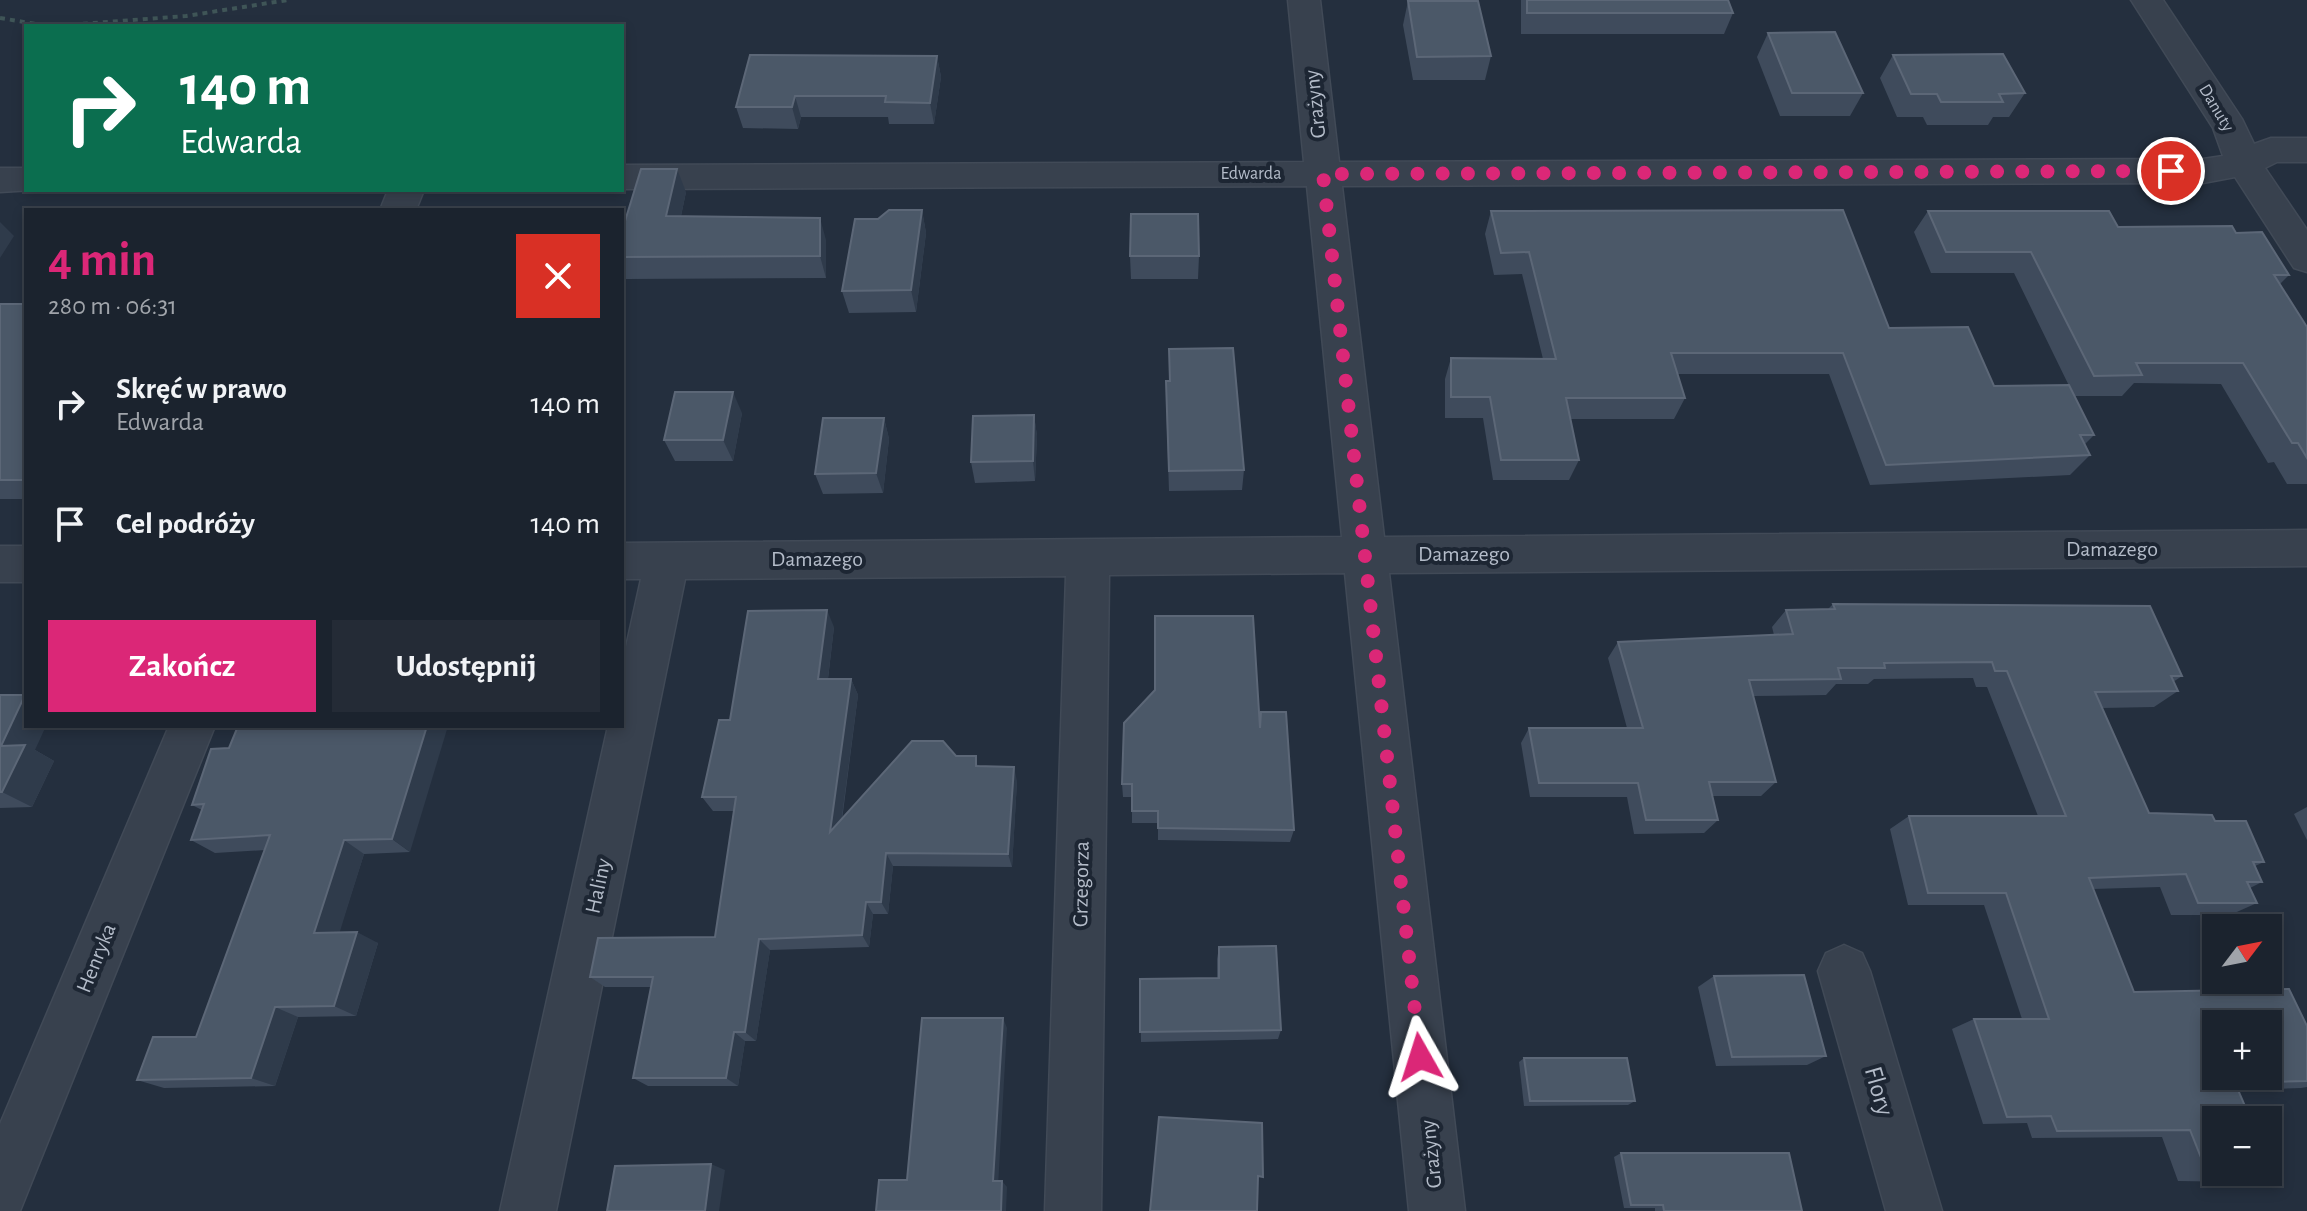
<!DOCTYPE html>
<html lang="pl">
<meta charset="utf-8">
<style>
:root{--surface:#1b232e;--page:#242b36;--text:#f1f3f6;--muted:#a0a4aa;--line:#39404a;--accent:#db2777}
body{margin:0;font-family:"Alegreya Sans",sans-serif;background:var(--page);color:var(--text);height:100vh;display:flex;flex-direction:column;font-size:30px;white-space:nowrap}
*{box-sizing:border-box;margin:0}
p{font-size:26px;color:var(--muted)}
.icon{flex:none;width:44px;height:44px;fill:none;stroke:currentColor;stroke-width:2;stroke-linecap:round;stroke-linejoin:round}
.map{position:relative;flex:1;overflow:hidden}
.drawer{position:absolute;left:24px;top:208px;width:600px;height:520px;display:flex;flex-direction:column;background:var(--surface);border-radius:0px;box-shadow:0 4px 12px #0003,0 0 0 2px var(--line)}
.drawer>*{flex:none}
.top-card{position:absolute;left:24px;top:24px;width:600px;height:168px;border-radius:0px;box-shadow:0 4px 12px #0003,0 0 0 2px var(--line);background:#0b6e4f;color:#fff;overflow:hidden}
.needle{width:52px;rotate:58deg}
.tools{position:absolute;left:2202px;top:914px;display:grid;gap:16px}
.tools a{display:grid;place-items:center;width:80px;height:80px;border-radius:0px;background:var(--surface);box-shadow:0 4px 12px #0003,0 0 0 2px var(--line);font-size:40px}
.pin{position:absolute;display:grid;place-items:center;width:68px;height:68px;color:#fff;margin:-34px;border:4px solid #fff;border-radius:50%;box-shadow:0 2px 8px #0007}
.me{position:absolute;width:88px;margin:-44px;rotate:354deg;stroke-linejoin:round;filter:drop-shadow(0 0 6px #0008)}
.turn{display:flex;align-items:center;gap:28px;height:168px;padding:0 24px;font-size:36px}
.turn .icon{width:104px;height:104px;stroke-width:2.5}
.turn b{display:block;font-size:56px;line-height:68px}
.round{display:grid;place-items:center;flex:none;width:84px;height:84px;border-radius:0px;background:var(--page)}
.headline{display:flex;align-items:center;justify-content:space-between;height:136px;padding:0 24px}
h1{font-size:48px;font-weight:700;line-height:60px;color:var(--accent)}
.primary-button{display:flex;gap:16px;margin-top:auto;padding:16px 24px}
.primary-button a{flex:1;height:92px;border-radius:0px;background:var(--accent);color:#fff;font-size:32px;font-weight:700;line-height:92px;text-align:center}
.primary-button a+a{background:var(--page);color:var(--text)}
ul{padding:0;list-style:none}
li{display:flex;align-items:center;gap:24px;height:120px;padding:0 24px}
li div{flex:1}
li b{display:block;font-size:30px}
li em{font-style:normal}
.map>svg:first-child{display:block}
</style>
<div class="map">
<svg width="2307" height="1211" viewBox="0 0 2307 1211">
<rect width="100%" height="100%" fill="#242f3e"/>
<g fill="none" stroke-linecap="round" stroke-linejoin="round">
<!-- minor casing -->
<g stroke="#414a57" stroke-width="3">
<g id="minor">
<polygon points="1288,0 1320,0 1339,162 2203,159 2223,156 2213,128 2131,0 2163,0 2242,119 2254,144 2271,138 2307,138 2307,162 2277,162 2265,168 2307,230 2307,272 2294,268 2235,177 2203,183 1342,186 1384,537 2307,530 2307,566 1389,573 1465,1211 1409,1211 1345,573 1109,575 1101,1211 1045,1211 1066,576 685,579 556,1211 500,1211 608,726 622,726 622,665 641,579 622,579 622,543 1342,537 1307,186 622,189 622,165 1304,162"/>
<polygon points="0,168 26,168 26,190 33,190 0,192"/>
<polygon points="388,190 424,190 416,210 380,210"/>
<rect x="0" y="546" width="26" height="36"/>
<polygon points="169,726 215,726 20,1211 0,1211 0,1124"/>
<polygon points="1844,945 1862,953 1870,971 1942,1211 1886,1211 1818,971 1826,953"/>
</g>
</g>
<!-- path -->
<g stroke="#3f5557" stroke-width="4" stroke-dasharray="5 5" stroke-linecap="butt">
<polyline points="0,18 48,26"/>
<polyline points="53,26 186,16 288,0"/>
</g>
<!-- minor -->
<use href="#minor" fill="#38414e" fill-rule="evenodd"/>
</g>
<!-- wall -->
<g fill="#3f4b5c">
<polygon points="1521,0 1728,0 1733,13 1724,34 1521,34"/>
<polygon points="1408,1 1491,56 1485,80 1413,80 1403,25"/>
<polygon points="1768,33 1863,93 1850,116 1780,116 1757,57"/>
<polygon points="1893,55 2025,93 2009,117 1993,117 1988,125 1927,125 1923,117 1897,117 1880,78"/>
<polygon points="937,56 941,77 934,124 889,124 888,117 801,117 798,129 743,128 736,107"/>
<polygon points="686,192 681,216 826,240 826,278 625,279 622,273 622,231"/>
<polygon points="922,210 926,233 916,312 849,313 842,291 878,219"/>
<polygon points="1491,211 1889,328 1994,386 2094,435 2085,444 2090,455 2070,475 1870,485 1829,374 1678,374 1685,398 1674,419 1570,419 1579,460 1569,480 1493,480 1483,418 1445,418 1445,379 1451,358 1543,359 1522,274 1494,275 1485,234"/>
<polygon points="1928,211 2118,227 2236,233 2289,275 2280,284 2307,327 2307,484 2287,484 2274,462 2268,463 2221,384 2134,383 2122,396 2074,396 2014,273 1931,273 1914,232"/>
<polygon points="1130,256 1199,256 1198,279 1131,279"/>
<rect x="0" y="304" width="26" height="195"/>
<polygon points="1169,349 1244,470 1242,490 1169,491 1166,402 1166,381 1169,381"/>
<polygon points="742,413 733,461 675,461 664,440"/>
<polygon points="1034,415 1037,436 1035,481 975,483 971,462"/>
<polygon points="884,418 889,439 883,493 823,494 815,474"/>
<polygon points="1833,604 2182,676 2173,682 2178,691 2154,707 2102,708 2149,813 2215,821 2264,862 2255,866 2262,882 2250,888 2257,903 2230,915 2171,915 2160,887 2093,889 2134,992 2307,1026 2307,1087 2301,1088 2238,1090 2274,1176 2242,1182 2178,1181 2162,1137 2032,1138 2027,1123 1983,1124 1952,1029 1974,1019 2022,1019 1984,905 1908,905 1890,829 1909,816 2038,816 1987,687 1976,687 1973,678 1874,679 1868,684 1836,684 1826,695 1753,696 1776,782 1761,796 1712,796 1718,820 1704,833 1634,834 1627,797 1530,797 1521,743 1529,728 1627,728 1608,658 1618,642 1774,635 1772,627 1786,610 1828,609"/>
<polygon points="834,627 828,679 851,679 858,695 842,820 956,756 1017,781 1012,867 893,866 888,914 873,914 869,947 770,950 756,1041 745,1041 738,1086 648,1086 633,1078 651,987 605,987 590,977 715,937 734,811 713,811 702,797 730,720"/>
<polygon points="0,695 35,750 54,761 32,807 0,808"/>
<polygon points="1259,722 1294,830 1290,842 1158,840 1158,823 1132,823 1132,797 1123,797 1122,784"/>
<polygon points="238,726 410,852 364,854 339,932 378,943 356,1016 298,1017 275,1086 164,1088 137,1080 196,1037 265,850 215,853 191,840 202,810 192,805 229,748"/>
<polygon points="2307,807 2307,840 2294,814"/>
<polygon points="1219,947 1281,1030 1278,1039 1141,1042 1140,979 1217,978 1217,959"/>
<polygon points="1714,976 1826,1056 1807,1065 1716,1066 1698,987"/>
<polygon points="1524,1058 1635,1101 1628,1105 1524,1106 1519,1062"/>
<polygon points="1621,1153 1802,1211 1655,1211 1655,1208 1624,1208 1614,1157"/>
</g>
<!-- shaded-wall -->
<g fill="#2f3b4b">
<polygon points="937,56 941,77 934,124 930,103"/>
<polygon points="795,96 801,117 798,129 792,107"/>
<polygon points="677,169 686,192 676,239 666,216"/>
<polygon points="922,210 926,233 916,312 911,290"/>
<polygon points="820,218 826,240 826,278 820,256"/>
<polygon points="0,222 14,236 0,258"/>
<polygon points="733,392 742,413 733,461 723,440"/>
<polygon points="1034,415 1037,436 1035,481 1033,461"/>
<polygon points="884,418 889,439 883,493 876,473"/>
<polygon points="622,427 626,435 622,450"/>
<polygon points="827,610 834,627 826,695 818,679"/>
<polygon points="851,679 858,695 838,846 830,832"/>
<polygon points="25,695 26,696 26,726 46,726 35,750 54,761 32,807 2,792 1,746"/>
<polygon points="427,726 448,726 410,852 392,839"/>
<polygon points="1014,767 1017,781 1012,867 1008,854"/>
<polygon points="344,840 364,854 336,944 314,933"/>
<polygon points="886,853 893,866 888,914 881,902"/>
<polygon points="866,902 873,914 869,947 862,935"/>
<polygon points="357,932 378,943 356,1016 334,1006"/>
<polygon points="759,939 770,950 756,1041 745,1032"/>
<polygon points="275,1007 298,1017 275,1086 251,1078"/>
<polygon points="1003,1018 1007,1028 998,1187 993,1181"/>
<polygon points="734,1032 745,1041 738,1086 726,1078"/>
<polygon points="711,1164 725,1170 719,1211 705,1211"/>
<polygon points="1002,1181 1007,1187 1006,1211 1001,1211"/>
</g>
<!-- building -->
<g fill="#4b5868" stroke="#5c6777" stroke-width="2" fill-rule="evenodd">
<polygon points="1527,0 1728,0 1733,13 1527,13"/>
<polygon points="1408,1 1478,1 1491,56 1417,57"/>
<polygon points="1835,32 1863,93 1792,93 1768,33"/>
<polygon points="2003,54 2025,93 1999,94 2003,102 1941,102 1937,94 1911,94 1893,55"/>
<polygon points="750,55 937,56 930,103 885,102 886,96 795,96 792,107 736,107"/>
<polygon points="641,169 677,169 666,216 820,218 820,256 622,257 622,231"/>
<polygon points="889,210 922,210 911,290 842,291 855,219 878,219"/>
<polygon points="1843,210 1889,328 1968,327 1994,386 2069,385 2094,435 2080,435 2090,455 1886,465 1843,353 1671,353 1685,398 1566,398 1579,460 1501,460 1490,397 1451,397 1451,358 1556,359 1529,252 1501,253 1491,211"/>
<polygon points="1928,211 2109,211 2118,227 2232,226 2236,233 2262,232 2289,275 2274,275 2307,327 2307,458 2298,443 2292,443 2243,363 2136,363 2142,375 2094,376 2031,252 1946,252"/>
<polygon points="1131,214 1198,214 1199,256 1130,256"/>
<rect x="0" y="304" width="26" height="176"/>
<polygon points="1233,348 1244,470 1169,471 1166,381 1170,381 1169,349"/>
<polygon points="675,392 733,392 723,440 664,440"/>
<polygon points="1034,415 1033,461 971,462 973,416"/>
<polygon points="823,418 884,418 876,473 815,474"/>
<path d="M 1833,604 L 2150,606 L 2182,676 L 2171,676 L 2178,691 L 2095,692 L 2149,813 L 2212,815 L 2215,821 L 2246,821 L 2264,862 L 2253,862 L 2262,882 L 2247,882 L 2257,903 L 2198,903 L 2186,874 L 2089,878 L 2134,992 L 2289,989 L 2307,1026 L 2307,1081 L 2235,1083 L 2251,1120 L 2216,1120 L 2216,1172 L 2268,1172 L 2268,1163 L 2274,1176 L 2208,1175 L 2190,1130 L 2057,1131 L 2051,1116 L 2007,1117 L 1974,1019 L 2049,1019 L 2006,893 L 1928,893 L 1909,816 L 2066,816 L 2007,671 L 1995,671 L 1992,662 L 1884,663 L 1885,668 L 1838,668 L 1841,679 L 1749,680 L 1776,782 L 1709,782 L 1718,820 L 1646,820 L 1638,783 L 1539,783 L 1529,728 L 1643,728 L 1618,642 L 1793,634 L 1786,610 L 1835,609 ZM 2216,1024 L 2268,1024 L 2268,1076 L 2216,1076 Z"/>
<polygon points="827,610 818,679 851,679 830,832 912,741 943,741 956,756 976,756 976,766 1014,767 1008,854 886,853 881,902 866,902 862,935 759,939 745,1032 734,1032 726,1078 633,1078 653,977 590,977 598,938 715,937 736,797 702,797 719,720 730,720 748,611"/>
<polygon points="1155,616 1253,616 1260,728 1261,712 1286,712 1294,830 1158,828 1158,811 1132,811 1132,784 1122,784 1124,723 1155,690"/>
<polygon points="0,695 25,695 1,746 25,745 2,792 0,792"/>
<polygon points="238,726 427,726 392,839 344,840 314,933 357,932 334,1006 275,1007 251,1078 137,1080 153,1037 196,1037 270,835 191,840 204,804 192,805 211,749 229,748"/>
<polygon points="1276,946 1281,1030 1140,1032 1140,979 1219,978 1219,947"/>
<polygon points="1804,975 1826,1056 1732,1057 1714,976"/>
<polygon points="922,1018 1003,1018 993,1181 1002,1181 1001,1211 876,1211 879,1180 907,1180"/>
<polygon points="1524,1058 1627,1058 1635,1101 1530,1101"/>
<polygon points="1159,1117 1262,1123 1263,1177 1258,1176 1257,1211 1150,1211"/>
<polygon points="1621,1153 1789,1153 1802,1211 1664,1211 1663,1205 1631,1205"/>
<polygon points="711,1164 705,1211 607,1211 615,1166"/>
</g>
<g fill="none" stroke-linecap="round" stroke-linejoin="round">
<!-- route -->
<polyline stroke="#db2777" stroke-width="14" stroke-dasharray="0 25.2" points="1420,1057 1323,174 2171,171"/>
</g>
<g text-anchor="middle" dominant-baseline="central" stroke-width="8" stroke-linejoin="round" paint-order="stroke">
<!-- far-street labels -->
<g font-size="18" fill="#b4bcc9" stroke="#1d2633">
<text transform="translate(2216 108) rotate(59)">Danuty</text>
<text x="1251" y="174">Edwarda</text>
</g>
<!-- street labels -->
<g font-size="22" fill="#b4bcc9" stroke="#1d2633">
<text transform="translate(1315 104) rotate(-96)">Grażyny</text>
<text x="2112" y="549">Damazego</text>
<text x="1464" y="554">Damazego</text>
<text x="817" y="559">Damazego</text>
<text transform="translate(1081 884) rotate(-89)">Grzegorza</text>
<text transform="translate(598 886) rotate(-78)">Haliny</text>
<text transform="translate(96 958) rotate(-68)">Henryka</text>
<text transform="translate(1431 1154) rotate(-96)">Grażyny</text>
</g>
<!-- near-street labels -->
<g font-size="26" fill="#b4bcc9" stroke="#1d2633">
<text transform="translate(1879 1091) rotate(74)">Flory</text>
</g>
</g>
</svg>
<div class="tools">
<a><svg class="needle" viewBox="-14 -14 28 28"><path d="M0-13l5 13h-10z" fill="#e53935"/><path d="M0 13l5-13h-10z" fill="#a0a4aa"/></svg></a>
<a>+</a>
<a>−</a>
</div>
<div class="pin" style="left:2171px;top:171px;background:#d93025"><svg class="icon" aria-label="arrive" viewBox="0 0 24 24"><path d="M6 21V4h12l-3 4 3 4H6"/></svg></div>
<svg class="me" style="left:1420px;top:1057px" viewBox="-20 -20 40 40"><path d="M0-17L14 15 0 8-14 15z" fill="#db2777" stroke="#fff" stroke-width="4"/></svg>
<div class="top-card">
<div class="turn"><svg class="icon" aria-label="right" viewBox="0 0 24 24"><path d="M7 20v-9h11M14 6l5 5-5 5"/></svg><div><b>140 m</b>Edwarda</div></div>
</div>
<section class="drawer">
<div class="headline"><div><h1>4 min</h1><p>280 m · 06:31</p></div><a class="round" style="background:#d93025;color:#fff"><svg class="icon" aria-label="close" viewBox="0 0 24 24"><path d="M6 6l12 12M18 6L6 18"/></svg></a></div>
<ul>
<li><svg class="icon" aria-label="right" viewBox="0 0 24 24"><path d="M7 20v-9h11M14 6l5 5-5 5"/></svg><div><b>Skręć w prawo</b><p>Edwarda</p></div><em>140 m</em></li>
<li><svg class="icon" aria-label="arrive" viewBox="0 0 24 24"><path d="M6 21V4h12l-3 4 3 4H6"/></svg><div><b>Cel podróży</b></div><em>140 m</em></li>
</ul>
<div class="primary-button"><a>Zakończ</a><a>Udostępnij</a></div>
</section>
</div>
